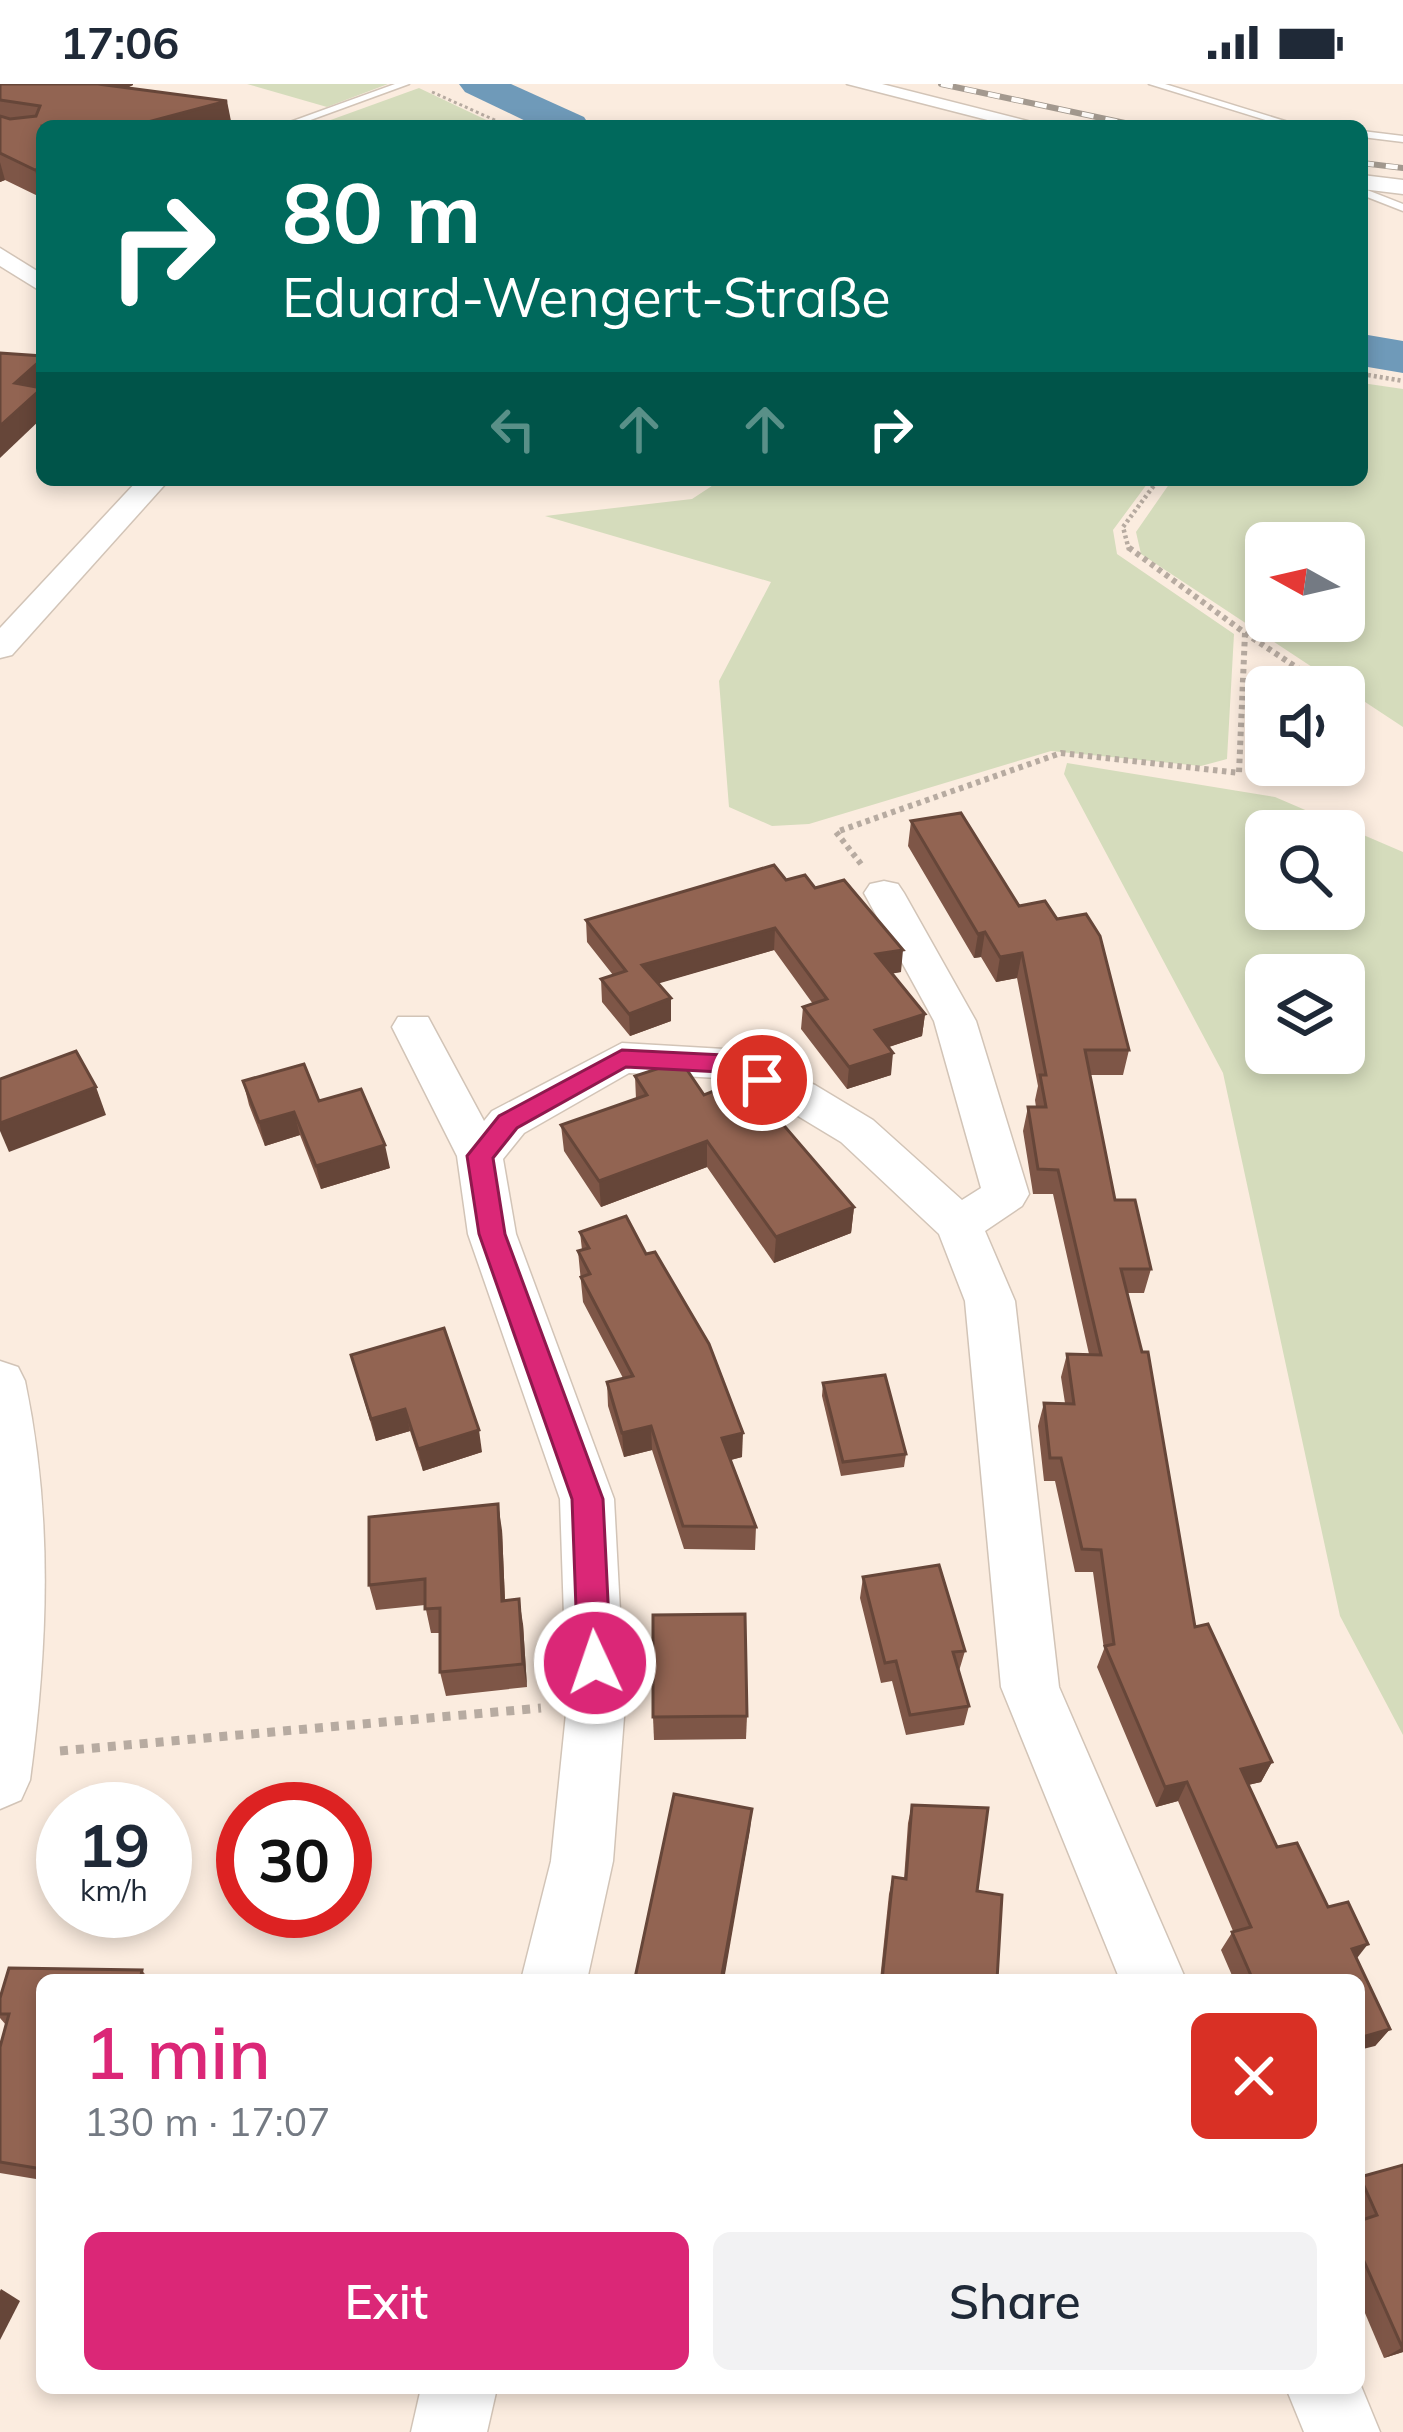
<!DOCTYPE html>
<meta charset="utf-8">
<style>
:root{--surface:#fff;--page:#f2f2f3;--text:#1f2937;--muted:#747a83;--accent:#db2777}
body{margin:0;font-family:Mulish,sans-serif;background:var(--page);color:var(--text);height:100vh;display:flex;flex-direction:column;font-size:45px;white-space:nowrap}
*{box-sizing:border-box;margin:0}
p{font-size:39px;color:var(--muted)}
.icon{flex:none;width:66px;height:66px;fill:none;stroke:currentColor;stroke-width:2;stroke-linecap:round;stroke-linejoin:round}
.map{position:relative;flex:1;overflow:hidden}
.side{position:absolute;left:36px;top:1890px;width:1329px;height:420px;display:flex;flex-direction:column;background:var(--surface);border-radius:18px;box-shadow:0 6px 18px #0003}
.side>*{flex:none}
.guide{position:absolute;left:36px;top:36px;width:1332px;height:366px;border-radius:18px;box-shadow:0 6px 18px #0003;background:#00695c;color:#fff;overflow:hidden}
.needle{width:78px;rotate:278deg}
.buttons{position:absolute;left:1245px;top:438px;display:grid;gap:24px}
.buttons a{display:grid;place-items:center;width:120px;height:120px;border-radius:18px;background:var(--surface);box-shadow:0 6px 18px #0003;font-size:60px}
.speed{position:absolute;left:36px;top:1698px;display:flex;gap:24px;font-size:60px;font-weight:700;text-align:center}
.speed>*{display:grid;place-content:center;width:156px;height:156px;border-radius:50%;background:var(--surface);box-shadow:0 6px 18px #0003;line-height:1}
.speed small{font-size:30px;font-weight:400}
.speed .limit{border:18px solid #d22;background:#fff;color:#111}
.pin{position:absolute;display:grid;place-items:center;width:102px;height:102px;color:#fff;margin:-51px;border:6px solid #fff;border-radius:50%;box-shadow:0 3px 12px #0007}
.me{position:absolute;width:132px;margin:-66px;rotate:357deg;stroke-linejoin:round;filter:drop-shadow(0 0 9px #0008)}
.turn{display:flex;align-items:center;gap:42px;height:252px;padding:0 48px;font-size:54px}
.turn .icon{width:156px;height:156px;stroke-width:2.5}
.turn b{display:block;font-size:84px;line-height:102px}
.lanes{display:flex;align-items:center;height:114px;padding:0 48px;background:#0003;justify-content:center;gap:60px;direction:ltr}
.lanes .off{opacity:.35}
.round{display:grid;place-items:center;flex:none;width:126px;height:126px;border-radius:18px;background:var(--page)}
.headline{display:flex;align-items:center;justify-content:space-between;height:204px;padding:0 48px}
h1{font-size:72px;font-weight:600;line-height:90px;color:var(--accent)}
.button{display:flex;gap:24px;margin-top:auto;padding:24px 48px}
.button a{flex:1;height:138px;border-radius:18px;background:var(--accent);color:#fff;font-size:48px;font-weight:600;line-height:138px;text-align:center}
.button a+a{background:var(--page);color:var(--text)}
.status{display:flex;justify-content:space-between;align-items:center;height:84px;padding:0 60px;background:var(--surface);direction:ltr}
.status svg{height:33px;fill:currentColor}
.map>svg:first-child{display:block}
</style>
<div class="status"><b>17:06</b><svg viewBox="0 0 49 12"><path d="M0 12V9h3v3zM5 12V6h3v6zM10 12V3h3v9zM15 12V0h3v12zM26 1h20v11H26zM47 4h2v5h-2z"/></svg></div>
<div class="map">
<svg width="1403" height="2348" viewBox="0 0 1403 2348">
<rect width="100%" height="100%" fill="#fbecdf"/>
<!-- green -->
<g fill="#d5dcbc" fill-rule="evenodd">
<polygon points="247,0 388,0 327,23"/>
<polygon points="419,4 499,42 314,42"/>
<path d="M 1362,299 L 1403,305 L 1403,643 L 1141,470 L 1136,448 L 1172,396 L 1362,396 ZM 1344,459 L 1344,537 L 1266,537 L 1266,459 Z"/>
<polygon points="721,396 1150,396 1113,446 1117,470 1234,550 1227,675 1201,682 1051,667 809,740 772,742 729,723 719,597 771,498 545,432 692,415"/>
<path d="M 1067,679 L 1275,713 L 1403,768 L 1403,1651 L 1340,1532 L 1223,989 L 1064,690 ZM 1344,747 L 1344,825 L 1266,825 L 1266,747 ZM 1344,891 L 1344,969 L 1266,969 L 1266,891 Z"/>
</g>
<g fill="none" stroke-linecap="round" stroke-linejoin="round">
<!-- river -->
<g fill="#6f9ab9" fill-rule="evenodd">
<polygon points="459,0 511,0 584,33 590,42 536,42 465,8"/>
<polygon points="1362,250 1403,257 1403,289 1362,282"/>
</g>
<!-- lane casing -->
<g stroke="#d2c4b7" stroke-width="3">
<g id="lane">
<polygon points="395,0 409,0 294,42 279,42"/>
<polygon points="1149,0 1165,0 1301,42 1285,42"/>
<polygon points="1362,47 1403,52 1403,58 1362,53"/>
<polygon points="1362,104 1403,120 1403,127 1362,111"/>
</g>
</g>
<!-- street casing -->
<g stroke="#d2c4b7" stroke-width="3">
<g id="street">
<polygon points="847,0 882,0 1047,42 1011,42"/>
<polygon points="1362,91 1403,96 1403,110 1362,105"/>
<polygon points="0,164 42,190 42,208 0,182"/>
<polygon points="138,396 169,396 12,571 0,574 0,544"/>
<polygon points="884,797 898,800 904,809 976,937 1029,1110 1022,1122 985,1147 1015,1217 1059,1603 1186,1896 1120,1896 1001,1603 965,1217 939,1150 841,1058 783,1023 718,994 629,989 524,1049 503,1075 516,1150 614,1415 625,1620 613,1777 587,1896 521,1896 551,1777 567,1620 560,1415 468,1150 457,1072 392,943 398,933 428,933 484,1037 492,1027 622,959 724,965 815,1001 873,1036 962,1116 981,1104 934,937 864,809 870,800"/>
<path d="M 0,1277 L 18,1283 L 25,1297 C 53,1431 48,1561 30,1696 L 21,1716 L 0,1725 Z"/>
<polygon points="1359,2297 1380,2348 1304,2348 1286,2304 1359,2304"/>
<polygon points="421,2304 497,2304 487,2348 411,2348"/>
</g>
</g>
<!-- path-far3 -->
<polyline stroke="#b7aba1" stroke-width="3" stroke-dasharray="3 3" stroke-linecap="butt" points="432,8 508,42"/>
<!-- path-far2 -->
<g stroke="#b7aba1" stroke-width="4.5" stroke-dasharray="3 3" stroke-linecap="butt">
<polyline points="1362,290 1403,297"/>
<polyline points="1129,466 1123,443 1158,396"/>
</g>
<!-- path-far1 -->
<g stroke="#b7aba1" stroke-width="6" stroke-dasharray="4.5 4.5" stroke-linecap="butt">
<polyline points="1245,549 1326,603"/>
<polyline points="1344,615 1364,628"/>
<polyline points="861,780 836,748 1061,669 1239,689 1245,549 1128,463"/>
</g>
<!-- path -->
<polyline stroke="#b7aba1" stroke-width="9" stroke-dasharray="8 8" stroke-linecap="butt" points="60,1667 541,1624"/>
<!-- lane -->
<use href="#lane" fill="#fff" fill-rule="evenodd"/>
<!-- street -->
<use href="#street" fill="#fff" fill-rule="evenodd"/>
<!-- rail casing -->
<g stroke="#a3998f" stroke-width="6">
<g id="rail">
<polyline points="941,0 1139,42"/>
<polyline points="1362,79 1403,84"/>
</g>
</g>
<!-- rail -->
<use href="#rail" stroke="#fffcf9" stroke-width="4.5" stroke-dasharray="12" stroke-linecap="butt"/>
</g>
<!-- wall -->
<g fill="#7e5647">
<polygon points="0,0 133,1 42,42 42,114 5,96 0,98"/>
<polygon points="911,737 1019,822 1129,966 1123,991 1090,991 1115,1116 1151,1185 1144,1209 1127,1209 1195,1543 1272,1678 1261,1698 1248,1701 1277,1763 1328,1823 1356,1875 1390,1945 1375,1962 1359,1896 1234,1896 1221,1866 1233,1847 1178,1717 1156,1723 1097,1583 1104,1565 1093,1488 1075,1488 1055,1397 1044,1397 1038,1342 1044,1319 1065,1319 1061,1293 1067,1270 1089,1270 1053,1110 1033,1110 1032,1103 1023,1047 1028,1023 1036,1023 1035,1016 1038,1002 1017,894 996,898 981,873 974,874 908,762"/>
<polygon points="786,796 815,804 901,888 891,889 925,930 922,952 889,963 891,991 847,1005 801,945 803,923 813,920 774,866 658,899 671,914 671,937 630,952 602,918 601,895 613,891 587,858 586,836"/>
<polygon points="635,992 704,1011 854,1123 851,1149 774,1179 707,1083 601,1123 564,1067 561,1041 636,1015"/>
<polygon points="243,997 319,1017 390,1084 321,1105 300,1051 265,1062 249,1021"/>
<polygon points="580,1148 742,1373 731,1376 756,1443 755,1466 684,1465 652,1366 624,1373 608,1322 607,1298 623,1294 583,1218 578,1167 582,1166"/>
<polygon points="351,1271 482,1368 423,1387 410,1347 376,1357"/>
<polygon points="823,1299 906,1370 904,1383 841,1392 822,1312"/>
<polygon points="502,1446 505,1517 523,1540 527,1603 446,1612 440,1588 440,1549 431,1549 425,1521 376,1526 369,1501"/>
<polygon points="863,1493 965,1567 959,1587 969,1622 964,1641 906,1651 892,1597 881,1599 860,1514"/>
<polygon points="747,1632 746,1655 654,1656 653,1633"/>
<polygon points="912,1721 977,1807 997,1896 880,1896 889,1810 893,1793 904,1795 908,1739"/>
<polygon points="9,1884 142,1886 149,1896 42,1896 42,2096 0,2089 0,1963 6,1941 0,1934 0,1914"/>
<polygon points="1403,2081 1403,2268 1384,2274 1359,2215 1359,2094"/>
</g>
<!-- shaded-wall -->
<g fill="#664639">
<polygon points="75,0 133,0 133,1 80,24"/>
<polygon points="227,17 232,42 133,42"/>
<polygon points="0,78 5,96 0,98"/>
<polygon points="42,84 42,113 35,86"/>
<polygon points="42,275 42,334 0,374 0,342 15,299"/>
<polygon points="775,844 774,866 643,904 642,881"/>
<polygon points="985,848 981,873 974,874 978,850"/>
<polygon points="903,866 901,888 874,893 876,870"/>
<polygon points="1022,869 1017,894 996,898 1000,873"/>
<polygon points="671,914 671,937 630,952 629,930"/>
<polygon points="925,930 922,952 873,968 875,946"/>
<polygon points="893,969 891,991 847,1005 849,983"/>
<polygon points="96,1003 106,1031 9,1068 0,1047 0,1039"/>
<polygon points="294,1028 300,1051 265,1062 259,1038"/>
<polygon points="707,1057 707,1083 601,1123 599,1097"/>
<polygon points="385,1061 390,1084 321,1105 316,1082"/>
<polygon points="854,1123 851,1149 774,1179 776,1153"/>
<polygon points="405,1325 410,1347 376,1357 371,1335"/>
<polygon points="651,1342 652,1366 624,1373 622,1349"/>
<polygon points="479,1346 482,1368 423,1387 418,1365"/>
<polygon points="743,1349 742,1373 722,1378 722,1354"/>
<polygon points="498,1420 502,1446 506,1541 502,1517"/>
<polygon points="519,1515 523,1540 527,1603 523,1580"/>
<polygon points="1272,1678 1261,1698 1230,1705 1241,1685"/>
<polygon points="1187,1698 1178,1717 1156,1723 1165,1703"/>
<polygon points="752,1725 750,1746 724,1896 721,1896"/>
<polygon points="1368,1860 1354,1878 1352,1865"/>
<polygon points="1390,1945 1375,1962 1359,1966 1359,1954"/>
<polygon points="1,2205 20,2217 0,2256 0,2207"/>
<polygon points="1403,2263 1403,2268 1384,2274"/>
</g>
<!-- building -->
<g fill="#926452" stroke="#664639" stroke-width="3">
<polygon points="0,0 98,0 227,17 133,42 42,42 42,84 35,86 0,69 0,32 10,35 36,32 40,22 0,16"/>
<polygon points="0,269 42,272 42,275 15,299 42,304 0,342"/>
<polygon points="961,729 1019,822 1045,817 1057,835 1086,830 1100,852 1129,966 1085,966 1115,1116 1135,1116 1151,1185 1121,1185 1142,1268 1148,1268 1195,1543 1208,1540 1272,1678 1241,1685 1277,1763 1297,1759 1328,1823 1348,1818 1368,1860 1352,1865 1390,1945 1359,1954 1359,1896 1253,1896 1232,1848 1251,1843 1187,1698 1165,1703 1105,1562 1114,1560 1101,1466 1082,1465 1061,1374 1050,1374 1044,1319 1074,1320 1067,1270 1101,1271 1058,1086 1038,1085 1037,1079 1028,1023 1046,1023 1040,991 1046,991 1022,869 1000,873 985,848 978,850 911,737"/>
<polygon points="774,781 786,796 805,791 815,804 844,796 903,866 876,870 925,930 875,946 893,969 849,983 803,923 827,915 775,844 642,881 671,914 629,930 601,895 626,887 586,836"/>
<polygon points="76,967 96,1003 0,1039 0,995"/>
<polygon points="681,977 704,1011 744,995 854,1123 776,1153 707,1057 599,1097 561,1041 647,1011 635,992"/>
<polygon points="304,980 319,1017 361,1005 385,1061 316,1082 294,1028 259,1038 243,997"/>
<polygon points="626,1132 646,1170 655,1168 709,1260 743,1349 722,1354 756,1443 683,1442 651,1342 622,1349 607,1298 633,1292 581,1193 590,1190 578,1167 589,1164 580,1148"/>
<polygon points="444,1244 479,1346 418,1365 405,1325 371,1335 351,1271"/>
<polygon points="885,1291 906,1370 843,1378 823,1299"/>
<polygon points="498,1420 502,1517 519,1515 523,1580 440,1588 440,1524 425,1525 425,1495 369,1501 369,1433"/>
<polygon points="939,1481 965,1567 953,1568 969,1622 910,1631 896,1577 885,1579 863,1493"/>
<polygon points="745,1530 747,1632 653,1633 653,1531"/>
<polygon points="674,1710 752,1725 721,1896 647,1896 635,1894"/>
<polygon points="912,1721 988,1724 977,1807 1002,1811 997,1896 882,1896 893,1793 906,1795"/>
<polygon points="9,1884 142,1886 140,1896 42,1896 42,2085 0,2078 0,1963 9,1930 0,1930 0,1914"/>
<polygon points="1403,2081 1403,2263 1402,2263 1359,2166 1359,2137 1377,2131 1360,2093"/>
</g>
<!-- route -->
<polygon fill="#db2777" stroke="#8e194d" stroke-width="3" points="622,966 724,971 774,996 762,1004 721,988 626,983 517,1044 493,1074 505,1150 603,1415 611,1579 606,1589 595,1594 583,1589 578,1579 572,1415 479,1150 467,1072 499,1032"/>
</svg>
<div class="buttons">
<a><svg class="needle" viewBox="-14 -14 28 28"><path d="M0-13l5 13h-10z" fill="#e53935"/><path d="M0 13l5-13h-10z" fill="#747a83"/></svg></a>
<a><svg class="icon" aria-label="sound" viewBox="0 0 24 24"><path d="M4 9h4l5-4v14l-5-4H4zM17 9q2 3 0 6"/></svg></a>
<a><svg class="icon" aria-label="search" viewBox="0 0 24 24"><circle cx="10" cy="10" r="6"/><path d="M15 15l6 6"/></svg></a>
<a><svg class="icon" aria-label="layers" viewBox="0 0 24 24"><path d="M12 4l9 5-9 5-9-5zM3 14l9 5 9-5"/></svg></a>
</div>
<div class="speed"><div>19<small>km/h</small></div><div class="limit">30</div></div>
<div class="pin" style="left:762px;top:996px;background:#d93025"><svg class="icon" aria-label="arrive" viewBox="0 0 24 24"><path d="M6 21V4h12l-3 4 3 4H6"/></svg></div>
<svg class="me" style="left:595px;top:1579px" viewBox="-20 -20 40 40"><circle r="17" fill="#db2777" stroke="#fff" stroke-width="3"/><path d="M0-11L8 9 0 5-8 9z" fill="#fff"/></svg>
<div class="guide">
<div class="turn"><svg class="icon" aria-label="right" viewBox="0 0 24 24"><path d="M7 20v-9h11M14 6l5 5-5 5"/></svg><div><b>80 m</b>Eduard-Wengert-Straße</div></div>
<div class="lanes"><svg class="icon off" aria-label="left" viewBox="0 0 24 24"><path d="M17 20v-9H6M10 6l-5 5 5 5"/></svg><svg class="icon off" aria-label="ahead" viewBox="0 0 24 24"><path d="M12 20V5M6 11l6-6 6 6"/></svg><svg class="icon off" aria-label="ahead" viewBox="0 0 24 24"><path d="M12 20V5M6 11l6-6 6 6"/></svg><svg class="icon" aria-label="right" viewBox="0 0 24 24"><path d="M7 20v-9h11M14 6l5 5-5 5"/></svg></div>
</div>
<section class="side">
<div class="headline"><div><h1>1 min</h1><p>130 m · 17:07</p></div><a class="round" style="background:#d93025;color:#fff"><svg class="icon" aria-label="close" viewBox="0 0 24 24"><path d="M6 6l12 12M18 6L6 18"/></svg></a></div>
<div class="button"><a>Exit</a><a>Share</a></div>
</section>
</div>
